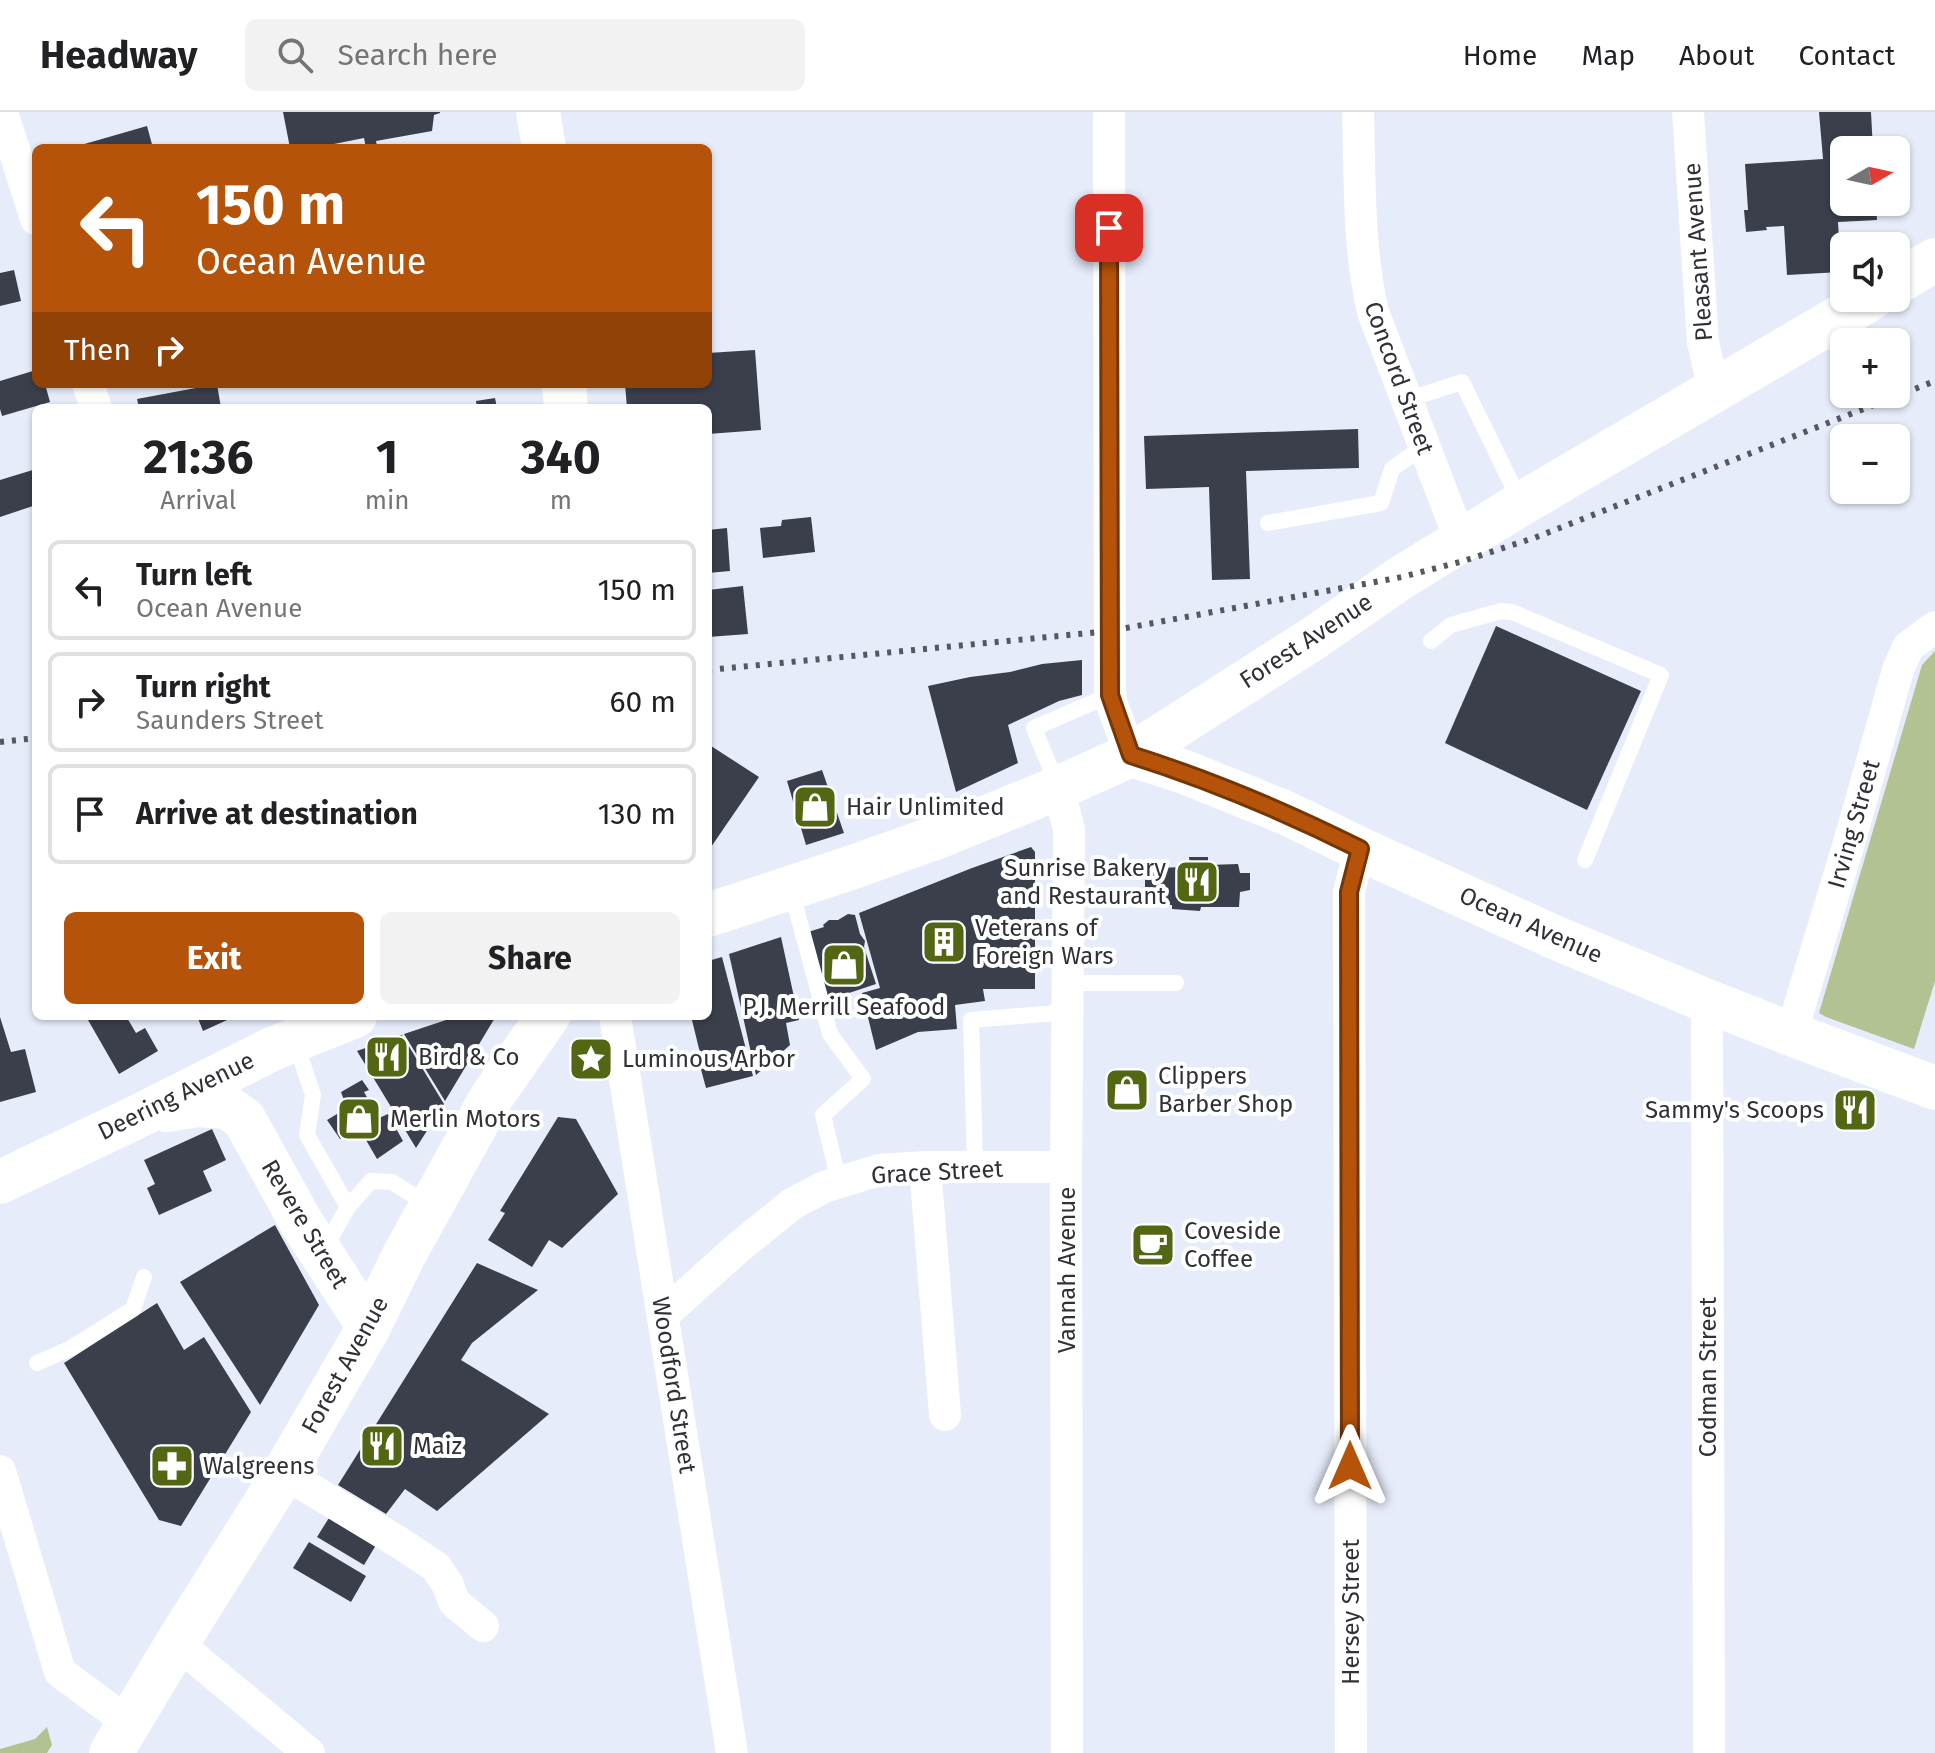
<!DOCTYPE html>
<meta charset="utf-8">
<style>
:root{--surface:#fff;--page:#f2f2f2;--text:#202124;--muted:#757577;--line:#e0e0e0;--accent:#b45309}
body{margin:0;font-family:"Fira Sans",sans-serif;background:var(--page);color:var(--text);height:100vh;display:flex;flex-direction:column;font-size:30px;white-space:nowrap}
*{box-sizing:border-box;margin:0}
p{font-size:26px;color:var(--muted)}
.icon{flex:none;width:44px;height:44px;fill:none;stroke:currentColor;stroke-width:2;stroke-linecap:round;stroke-linejoin:round}
.map{position:relative;flex:1;overflow:hidden}
.side{position:absolute;left:32px;top:292px;width:680px;height:616px;display:flex;flex-direction:column;background:var(--surface);border-radius:12px;box-shadow:0 2px 6px #0004}
.side>*{flex:none}
.top-card{position:absolute;left:32px;top:32px;width:680px;height:244px;border-radius:12px;box-shadow:0 2px 6px #0004;background:#b45309;color:#fff;overflow:hidden}
.needle{width:52px;rotate:81deg}
.buttons{position:absolute;left:1830px;top:24px;display:grid;gap:16px}
.buttons a{display:grid;place-items:center;width:80px;height:80px;border-radius:12px;background:var(--surface);box-shadow:0 2px 6px #0004;font-size:40px}
.pin{position:absolute;display:grid;place-items:center;width:68px;height:68px;color:#fff;margin:-34px;border-radius:16px;box-shadow:0 4px 12px #0006}
.me{position:absolute;width:88px;margin:-44px;rotate:0deg;stroke-linejoin:round;filter:drop-shadow(0 0 6px #0008)}
.turn{display:flex;align-items:center;gap:28px;height:168px;padding:0 32px;font-size:36px}
.turn .icon{width:104px;height:104px;stroke-width:2.5}
.turn b{display:block;font-size:56px;line-height:68px}
.then{display:flex;align-items:center;height:76px;padding:0 32px;background:#0003;gap:16px;font-size:30px}
.eta{display:flex;justify-content:space-evenly;align-items:center;height:136px;text-align:center}
.eta b{font-size:48px;font-weight:700;line-height:56px}
.cta{display:flex;gap:16px;margin-top:auto;padding:16px 32px}
.cta a{flex:1;height:92px;border-radius:12px;background:var(--accent);color:#fff;font-size:32px;font-weight:700;line-height:92px;text-align:center}
.cta a+a{background:var(--page);color:var(--text)}
ul{padding:0;list-style:none}
li{display:flex;align-items:center;gap:24px;height:100px;margin:0 16px 12px;padding:0 16px;border:4px solid var(--line);border-radius:12px}
li div{flex:1}
li b{display:block;font-size:30px}
li em{font-style:normal}
header{display:flex;align-items:center;gap:48px;box-sizing:border-box;height:112px;padding:0 40px;background:var(--surface);border-bottom:2px solid var(--line)}
header strong{font-size:38px}
nav{display:flex;gap:44px;margin-inline-start:auto;font-size:28px}
.search{width:560px;height:72px;background:var(--page);display:flex;align-items:center;gap:20px;box-sizing:border-box;padding:0 28px;border-radius:12px;color:var(--muted);font-size:30px}
.map>svg:first-child{display:block}
</style>
<header>
<strong>Headway</strong>
<div class="search"><svg class="icon" aria-label="search" viewBox="0 0 24 24"><circle cx="10" cy="10" r="6"/><path d="M15 15l6 6"/></svg>Search here</div>
<nav><a>Home</a><a>Map</a><a>About</a><a>Contact</a></nav>
</header>
<div class="map">
<svg width="1935" height="1641" viewBox="0 0 1935 1641">
<rect width="100%" height="100%" fill="#e6ecfa"/>
<!-- green -->
<g fill="#b2c292">
<polygon points="1935,539 1935,869 1914,937 1826,905 1819,901 1922,553"/>
<polygon points="47,1615 52,1633 47,1641 0,1641 0,1637 35,1627"/>
</g>
<!-- building -->
<g fill="#3b3f4b">
<polygon points="283,0 440,0 440,1 434,3 432,19 376,29 377,34 366,36 364,26 314,36 290,36"/>
<polygon points="1819,0 1871,0 1873,38 1844,38 1844,90 1876,90 1877,108 1838,110 1841,160 1787,163 1784,114 1766,115 1767,118 1746,120 1744,98 1748,98 1745,52 1823,47"/>
<polygon points="147,14 153,36 74,36 74,35"/>
<polygon points="14,158 21,189 0,194 0,161"/>
<polygon points="755,238 761,318 708,322 708,296 627,296 625,272 708,272 708,241"/>
<polygon points="36,258 36,272 45,272 50,290 2,304 0,297 0,269"/>
<polygon points="217,272 221,296 139,296 137,287"/>
<polygon points="495,286 497,296 477,296 476,289"/>
<polygon points="1358,317 1359,356 1246,359 1250,467 1212,468 1209,375 1146,377 1144,324"/>
<polygon points="36,357 36,401 33,394 0,405 0,368"/>
<polygon points="811,405 815,440 763,446 760,416 781,414 782,408"/>
<polygon points="727,416 730,459 708,461 708,418"/>
<polygon points="743,474 748,522 708,525 708,478"/>
<polygon points="1496,514 1641,579 1587,698 1445,631"/>
<polygon points="1082,548 1082,583 1059,589 1008,613 1018,651 956,680 928,574 970,565 1010,560 1042,552"/>
<polygon points="708,632 759,665 711,735 708,733"/>
<polygon points="822,658 844,721 806,733 787,669"/>
<polygon points="1031,735 1035,740 1035,877 983,877 985,889 955,893 957,917 918,920 876,938 862,881 880,876 859,801 972,756"/>
<polygon points="1189,745 1208,745 1208,753 1238,752 1240,761 1250,761 1250,778 1240,780 1239,795 1201,795 1200,799 1172,797 1172,793 1166,793 1158,790 1145,791 1145,756 1190,755"/>
<polygon points="848,802 855,803 860,822 865,829 864,835 876,872 828,888 808,820 824,815 823,813 829,808 838,808"/>
<polygon points="781,825 799,908 786,911 790,933 756,963 729,842"/>
<polygon points="722,845 753,964 706,976 699,950 702,949 691,904 708,904 708,849"/>
<polygon points="95,904 126,904 136,921 145,916 158,939 119,962 88,908"/>
<polygon points="197,904 236,904 203,919"/>
<polygon points="458,904 496,904 445,989 404,922"/>
<polygon points="0,905 11,940 25,937 36,980 0,990"/>
<polygon points="402,923 444,992 416,1036 357,939"/>
<polygon points="362,968 369,978 364,980 379,1006 388,1002 403,1029 377,1047 359,1016 340,1027 327,1008 347,996 341,980"/>
<polygon points="558,1005 576,1007 618,1082 562,1136 549,1128 532,1155 488,1128 505,1101 500,1099"/>
<polygon points="212,1017 226,1048 203,1059 212,1079 159,1103 147,1076 155,1072 144,1048"/>
<polygon points="275,1113 319,1193 260,1293 180,1170"/>
<polygon points="477,1151 538,1178 472,1231 461,1248 549,1302 437,1399 405,1377 386,1402 338,1373"/>
<polygon points="157,1191 184,1238 204,1225 251,1300 181,1414 159,1408 64,1251"/>
<polygon points="332,1401 379,1428 364,1453 317,1425"/>
<polygon points="309,1430 366,1464 351,1490 293,1456"/>
</g>
<g fill="none" stroke-linecap="round" stroke-linejoin="round">
<!-- lane -->
<g stroke="#fff" stroke-width="16">
<polyline points="1406,288 1462,270 1520,389"/>
<polyline points="1268,411 1381,391 1392,357 1424,334"/>
<polyline points="1431,529 1451,513 1501,499 1512,500 1661,563 1585,748"/>
<polyline points="1058,675 1034,616 1110,583"/>
<polyline points="791,778 830,922 863,967 823,1003 839,1070"/>
<polyline points="1068,871 1176,871"/>
<polyline points="295,929 313,983 307,1023 348,1095 371,1069 392,1070 430,1094"/>
<polyline points="975,1055 971,908 1068,900"/>
<polyline points="323,1139 348,1095"/>
<polyline points="37,1251 71,1236 133,1197 144,1165"/>
</g>
<!-- street -->
<g stroke="#fff" stroke-width="32">
<polyline points="2,0 36,107"/>
<polyline points="1109,0 1110,578 1111,590 1131,643"/>
<path d="M 1358,0 C 1360,67 1358,135 1373,200 L 1461,430"/>
<polyline points="1688,0 1703,230 1714,279"/>
<polyline points="88,272 96,296"/>
<polyline points="1058,676 1069,717 1069,729 1066,1055 1067,1641"/>
<polyline points="1707,889 1709,1641"/>
<polyline points="615,904 732,1641"/>
<polyline points="1791,922 1849,731 1898,558 1908,535 1935,515"/>
<polyline points="925,1055 945,1303"/>
<polyline points="663,1203 739,1135 792,1092 824,1075 879,1058 925,1055 1066,1055"/>
<polyline points="0,1359 60,1560 129,1611"/>
<polyline points="284,1361 400,1431 436,1455 448,1473 454,1490 483,1514"/>
<polyline points="177,1531 309,1641"/>
<polyline points="1351,1641 1349,780 1360,737"/>
</g>
<!-- secondary -->
<g stroke="#fff" stroke-width="44">
<polyline points="538,0 544,36"/>
<polyline points="564,272 566,296"/>
<polyline points="1131,643 1182,659 1286,701 1360,737 1554,825 1707,889 1791,922 1935,976"/>
<polyline points="167,998 198,993 227,995 244,1007 301,1110 369,1215"/>
<polyline points="0,1070 145,1001 272,937 355,904"/>
</g>
<!-- highway -->
<g stroke="#fff" stroke-width="44">
<polyline points="1896,171 1935,148"/>
<polyline points="708,803 850,756 943,723 1058,676 1131,643 1314,526 1402,465 1521,392 1872,186"/>
<polyline points="111,1641 177,1531 284,1361 369,1215 404,1143 491,986 548,904"/>
</g>
<!-- rail -->
<g stroke="#55585f" stroke-width="6" stroke-dasharray="4 8" stroke-linecap="butt">
<polyline points="708,558 1110,519 1402,465 1460,450 1534,426 1935,269"/>
<polyline points="0,630 36,626"/>
</g>
</g>
<g fill="none" stroke-linecap="round" stroke-linejoin="round">
<!-- route casing -->
<g stroke="#753606" stroke-width="20">
<path id="route" d="M 1109,116 L 1110,583 L 1131,643 C 1210,668 1286,700 1360,737 L 1349,780 L 1350,1354"/>
</g>
<!-- route -->
<use href="#route" stroke="#b45309" stroke-width="14"/>
</g>
<!-- icons -->
<defs>
<g id="shop-square" transform="scale(2.3)"><rect x="-9" y="-9" width="18" height="18" rx="4" fill="#526613" stroke="#fff"/><path d="M-5-2.5h2.3a2.7 3.5 0 0 1 5.4 0H5L5.5 6h-11ZM-1.5-2.5h3a1.5 2.3 0 0 0-3 0Z" fill="#fff"/></g>
<g id="restaurant-square" transform="scale(2.3)"><rect x="-9" y="-9" width="18" height="18" rx="4" fill="#526613" stroke="#fff"/><path d="M-5-6h1v4h1v-4h1v4h1v-4h1v5L-1.5 .5V6h-2V.5L-5-1ZM5-6V6H3V1.5H1.5Q1.5-4 5-6Z" fill="#fff"/></g>
<g id="building-square" transform="scale(2.3)"><rect x="-9" y="-9" width="18" height="18" rx="4" fill="#526613" stroke="#fff"/><path d="M-4-6H4V6H1V3H-1V6H-4ZM-2.5-4.3h1.7v1.8h-1.7ZM.8-4.3h1.7v1.8H.8ZM-2.5-1h1.7V.8h-1.7ZM.8-1h1.7V.8H.8Z" fill="#fff"/></g>
<g id="sight-square" transform="scale(2.3)"><rect x="-9" y="-9" width="18" height="18" rx="4" fill="#526613" stroke="#fff"/><path d="M0-6L1.8-2.2L6-1.7L2.9 1.2L3.7 5.4L0 3.3L-3.7 5.4L-2.9 1.2L-6-1.7L-1.8-2.2Z" fill="#fff"/></g>
<g id="cafe-square" transform="scale(2.3)"><rect x="-9" y="-9" width="18" height="18" rx="4" fill="#526613" stroke="#fff"/><path d="M-5.5-4.5H6V0H3Q3 3.5 0 3.5H-2.5Q-5.5 3.5-5.5 0ZM3-3.2v2h1.7v-2ZM-6 4.5H4V6H-6Z" fill="#fff"/></g>
<g id="pharmacy-square" transform="scale(2.3)"><rect x="-9" y="-9" width="18" height="18" rx="4" fill="#526613" stroke="#fff"/><path d="M-2-6h4v4h4v4h-4v4h-4v-4h-4v-4h4Z" fill="#fff"/></g>
</defs>
<g fill-rule="evenodd">
<use href="#shop-square" x="815" y="695"/>
<use href="#restaurant-square" x="1197" y="770"/>
<use href="#building-square" x="944" y="830"/>
<use href="#shop-square" x="844" y="853"/>
<use href="#restaurant-square" x="387" y="945"/>
<use href="#sight-square" x="591" y="947"/>
<use href="#shop-square" x="1127" y="978"/>
<use href="#restaurant-square" x="1855" y="998"/>
<use href="#shop-square" x="359" y="1007"/>
<use href="#cafe-square" x="1153" y="1133"/>
<use href="#restaurant-square" x="382" y="1334"/>
<use href="#pharmacy-square" x="172" y="1354"/>
</g>
<g text-anchor="middle" dominant-baseline="central" stroke-width="8" stroke-linejoin="round" paint-order="stroke">
<!-- street labels -->
<g font-size="24" fill="#2f3136" stroke="#fff">
<text transform="translate(1698 140) rotate(-94)">Pleasant Avenue</text>
<text transform="translate(1399 266) rotate(70)">Concord Street</text>
<text transform="translate(1306 529) rotate(-33)">Forest Avenue</text>
<text transform="translate(1854 712) rotate(-74)">Irving Street</text>
<text transform="translate(1531 813) rotate(24)">Ocean Avenue</text>
<text transform="translate(176 984) rotate(-26)">Deering Avenue</text>
<text transform="translate(937 1060) rotate(-3)">Grace Street</text>
<text transform="translate(305 1112) rotate(59)">Revere Street</text>
<text transform="translate(1067 1158) rotate(-90)">Vannah Avenue</text>
<text transform="translate(345 1253) rotate(-61)">Forest Avenue</text>
<text transform="translate(1708 1265) rotate(-90)">Codman Street</text>
<text transform="translate(674 1273) rotate(81)">Woodford Street</text>
<text transform="translate(1351 1500) rotate(-90)">Hersey Street</text>
</g>
<!-- poi labels -->
<g font-size="24" fill="#2f3136" stroke="#fff" text-anchor="start">
<text x="846" y="695">Hair Unlimited</text>
<text x="1166" y="756" text-anchor="end">Sunrise Bakery<tspan x="1166" dy="28">and Restaurant</tspan></text>
<text x="975" y="816">Veterans of<tspan x="975" dy="28">Foreign Wars</tspan></text>
<text x="844" y="895" text-anchor="middle">P.J. Merrill Seafood</text>
<text x="418" y="945">Bird &amp; Co</text>
<text x="622" y="947">Luminous Arbor</text>
<text x="1158" y="964">Clippers<tspan x="1158" dy="28">Barber Shop</tspan></text>
<text x="1824" y="998" text-anchor="end">Sammy's Scoops</text>
<text x="390" y="1007">Merlin Motors</text>
<text x="1184" y="1119">Coveside<tspan x="1184" dy="28">Coffee</tspan></text>
<text x="413" y="1334">Maiz</text>
<text x="203" y="1354">Walgreens</text>
</g>
</g>
</svg>
<div class="buttons">
<a><svg class="needle" viewBox="-14 -14 28 28"><path d="M0-13l5 13h-10z" fill="#e53935"/><path d="M0 13l5-13h-10z" fill="#757577"/></svg></a>
<a><svg class="icon" aria-label="sound" viewBox="0 0 24 24"><path d="M4 9h4l5-4v14l-5-4H4zM17 9q2 3 0 6"/></svg></a>
<a>+</a>
<a>−</a>
</div>
<div class="pin" style="left:1109px;top:116px;background:#d93025"><svg class="icon" aria-label="arrive" viewBox="0 0 24 24"><path d="M6 21V4h12l-3 4 3 4H6"/></svg></div>
<svg class="me" style="left:1350px;top:1354px" viewBox="-20 -20 40 40"><path d="M0-17L14 15 0 8-14 15z" fill="#b45309" stroke="#fff" stroke-width="4"/></svg>
<div class="top-card">
<div class="turn"><svg class="icon" aria-label="left" viewBox="0 0 24 24"><path d="M17 20v-9H6M10 6l-5 5 5 5"/></svg><div><b>150 m</b>Ocean Avenue</div></div>
<div class="then">Then<svg class="icon" aria-label="right" viewBox="0 0 24 24"><path d="M7 20v-9h11M14 6l5 5-5 5"/></svg></div>
</div>
<section class="side">
<div class="eta">
<div><b>21:36</b><p>Arrival</p></div>
<div><b>1</b><p>min</p></div>
<div><b>340</b><p>m</p></div>
</div>
<ul>
<li><svg class="icon" aria-label="left" viewBox="0 0 24 24"><path d="M17 20v-9H6M10 6l-5 5 5 5"/></svg><div><b>Turn left</b><p>Ocean Avenue</p></div><em>150 m</em></li>
<li><svg class="icon" aria-label="right" viewBox="0 0 24 24"><path d="M7 20v-9h11M14 6l5 5-5 5"/></svg><div><b>Turn right</b><p>Saunders Street</p></div><em>60 m</em></li>
<li><svg class="icon" aria-label="arrive" viewBox="0 0 24 24"><path d="M6 21V4h12l-3 4 3 4H6"/></svg><div><b>Arrive at destination</b></div><em>130 m</em></li>
</ul>
<div class="cta"><a>Exit</a><a>Share</a></div>
</section>
</div>
